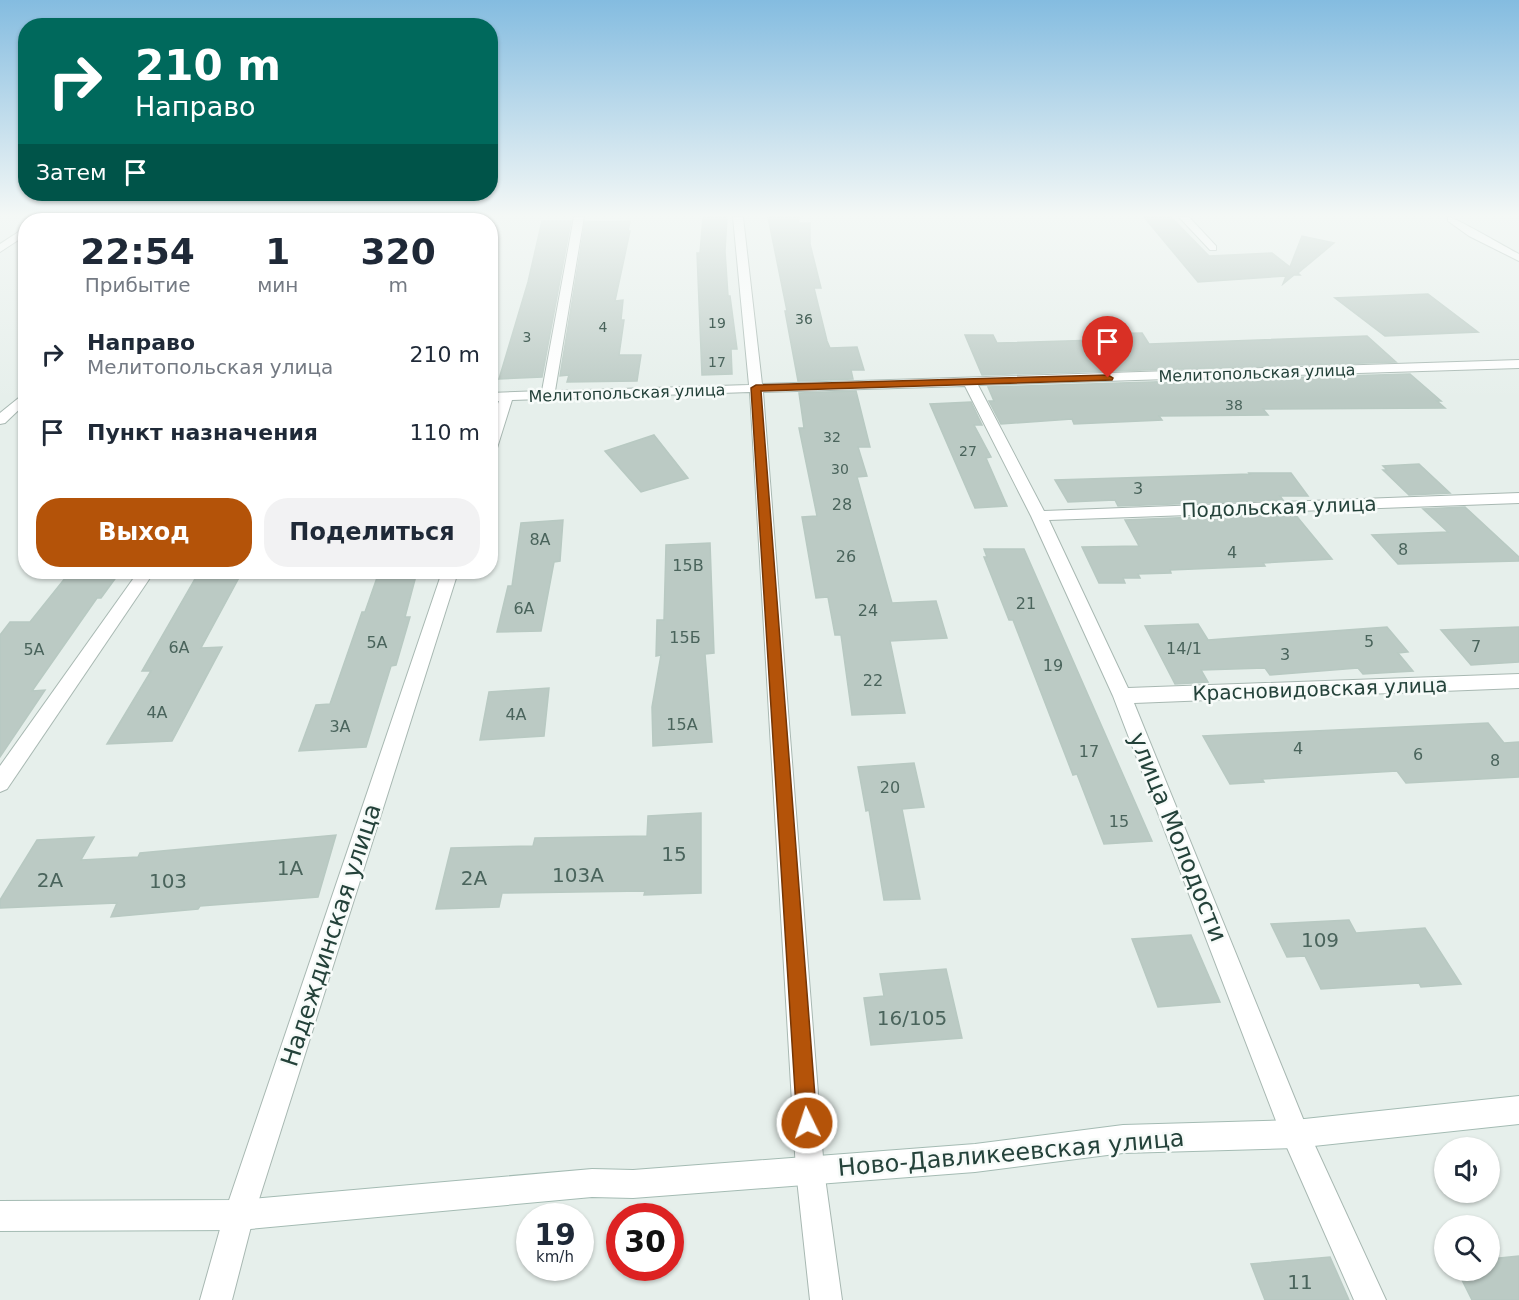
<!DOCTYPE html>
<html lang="ru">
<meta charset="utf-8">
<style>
:root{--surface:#fff;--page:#f2f2f3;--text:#1f2937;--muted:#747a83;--accent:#b45309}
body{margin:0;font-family:"DejaVu Sans",sans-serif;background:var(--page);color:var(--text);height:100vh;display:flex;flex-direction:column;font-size:22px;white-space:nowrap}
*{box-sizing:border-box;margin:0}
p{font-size:20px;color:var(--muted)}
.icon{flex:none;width:33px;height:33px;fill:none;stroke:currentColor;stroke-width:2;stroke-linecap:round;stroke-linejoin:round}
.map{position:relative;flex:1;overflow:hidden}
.drawer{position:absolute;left:18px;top:213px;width:480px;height:366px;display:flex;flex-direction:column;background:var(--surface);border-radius:24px;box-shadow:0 2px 4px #0004}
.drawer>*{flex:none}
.top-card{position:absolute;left:18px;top:18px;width:480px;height:183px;border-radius:24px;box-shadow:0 2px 4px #0004;background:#00695c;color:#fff;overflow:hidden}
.controls{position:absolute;left:1434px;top:1137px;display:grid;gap:12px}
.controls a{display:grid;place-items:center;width:66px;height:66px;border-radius:50%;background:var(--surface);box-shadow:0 2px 4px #0004;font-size:30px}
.speed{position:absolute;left:516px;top:1203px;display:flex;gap:12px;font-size:30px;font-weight:700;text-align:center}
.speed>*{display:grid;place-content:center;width:78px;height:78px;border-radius:50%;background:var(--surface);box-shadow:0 2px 4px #0004;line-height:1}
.speed small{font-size:15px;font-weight:400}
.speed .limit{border:9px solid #d22;background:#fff;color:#111}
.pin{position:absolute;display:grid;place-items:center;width:51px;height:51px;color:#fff;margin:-62px -26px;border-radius:50% 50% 50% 0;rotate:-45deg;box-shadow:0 0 6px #0007}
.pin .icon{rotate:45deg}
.me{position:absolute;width:66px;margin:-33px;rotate:356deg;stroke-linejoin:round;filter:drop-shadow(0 0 4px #0008)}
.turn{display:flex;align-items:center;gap:21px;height:126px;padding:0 18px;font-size:27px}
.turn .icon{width:78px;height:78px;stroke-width:2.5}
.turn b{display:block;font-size:42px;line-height:51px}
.then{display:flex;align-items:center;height:57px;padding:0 18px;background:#0003;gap:12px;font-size:22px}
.eta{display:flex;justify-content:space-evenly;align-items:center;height:102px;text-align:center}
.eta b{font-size:36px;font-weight:700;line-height:42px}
.cta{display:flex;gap:12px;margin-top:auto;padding:12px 18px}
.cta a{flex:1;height:69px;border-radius:24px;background:var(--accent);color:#fff;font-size:24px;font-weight:700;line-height:69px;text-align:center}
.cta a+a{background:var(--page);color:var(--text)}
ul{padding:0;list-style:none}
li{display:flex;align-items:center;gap:18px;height:78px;padding:0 18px}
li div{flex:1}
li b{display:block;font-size:22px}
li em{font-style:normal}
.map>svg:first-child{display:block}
</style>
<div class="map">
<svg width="1519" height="1300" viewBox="0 0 1519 1300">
<rect width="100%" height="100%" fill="#e6efeb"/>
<!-- building -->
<g fill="#bbcac4" stroke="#b8c9c2" stroke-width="1.5">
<polygon points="703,217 727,217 725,251 728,296 730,296 737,349 731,349 732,374 702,375 697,253 700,253"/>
<polygon points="768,217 799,217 798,223 810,223 810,244 821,288 814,288 827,341 830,348 857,347 864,370 851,370 853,379 798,381 785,311 787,311"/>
<polygon points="1144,217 1171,217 1209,256 1272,253 1290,267 1302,236 1334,243 1298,273 1300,275 1294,275 1283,284 1286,276 1198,282"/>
<polygon points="542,221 571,221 542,377 499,379 528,282"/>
<polygon points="630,221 628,231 630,231 615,301 623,300 621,320 624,320 619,355 641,355 637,381 567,382 569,375 560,376 585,222"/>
<polygon points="1428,294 1478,332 1385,336 1335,298"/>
<polygon points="1142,333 1149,344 1367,336 1396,362 982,375 965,335 993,335 997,343 1098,340 1094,334"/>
<polygon points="1410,374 1441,401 1437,401 1445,408 1263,409 1268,415 1159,416 1162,420 1074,424 1072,419 1001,424 989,401 994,401 988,387"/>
<polygon points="856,391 870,447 858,447 867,476 857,477 892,603 936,601 947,638 890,641 905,713 852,715 841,635 835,635 828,597 816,598 802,517 817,516 799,428 804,428 799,393"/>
<polygon points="971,402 982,425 974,425 991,457 986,458 1007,506 975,508 930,404"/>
<polygon points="654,435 688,478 641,492 605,451"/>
<polygon points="1419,464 1450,493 1409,495 1383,470 1387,470 1383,466"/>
<polygon points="1249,473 1291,473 1308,496 1280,496 1283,500 1118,506 1115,500 1068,502 1055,480 1250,474"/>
<polygon points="1465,507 1519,557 1519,561 1398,564 1372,535 1448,532 1423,509"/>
<polygon points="1294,513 1332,559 1263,563 1265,566 1170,570 1171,573 1138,574 1140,578 1123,578 1125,583 1099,583 1082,547 1139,546 1125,520"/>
<polygon points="563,520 560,561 554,562 541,631 497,632 508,586 512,586 521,523"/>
<polygon points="710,543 714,653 705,654 712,742 653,746 652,707 661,655 656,656 657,620 664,620 666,545"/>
<polygon points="984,549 1024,549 1152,841 1104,844 1077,774 1073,775 1013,620 1009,620 984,557 987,557"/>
<polygon points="70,572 120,572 101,598 97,598 32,691 45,690 0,757 0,635 10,622 30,622"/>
<polygon points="199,572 242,572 201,648 222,647 172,741 107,744 151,671 142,671"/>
<polygon points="379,572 417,572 405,617 410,617 396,665 391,666 366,747 299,751 316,705 330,704 362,612 365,612"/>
<polygon points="1198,624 1208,640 1387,627 1408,652 1398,653 1413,671 1363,674 1358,668 1270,675 1265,668 1201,670 1208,682 1175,684 1145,626"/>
<polygon points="1519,627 1519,662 1471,665 1441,630"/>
<polygon points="549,688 544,736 480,740 489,692"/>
<polygon points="1488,723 1504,743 1519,742 1519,777 1406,783 1397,771 1262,779 1264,782 1230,784 1203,736"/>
<polygon points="914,763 924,807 902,809 920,899 884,900 869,810 866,811 858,767"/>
<polygon points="701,813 701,893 644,895 645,891 502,893 499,907 436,909 451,848 533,846 535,838 647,836 648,816"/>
<polygon points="336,835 318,897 200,906 198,909 111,917 117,903 0,908 0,900 37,840 94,837 81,860 138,857 140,853"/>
<polygon points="1349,920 1356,933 1425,928 1461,984 1421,987 1419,983 1321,989 1305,956 1287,957 1271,924"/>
<polygon points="1191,935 1220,1002 1158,1007 1132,939"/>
<polygon points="946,969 962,1038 871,1045 864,998 884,996 880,974"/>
<polygon points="1519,1256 1519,1300 1472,1300 1457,1270 1490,1270 1490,1259"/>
<polygon points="1330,1257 1349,1300 1265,1300 1251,1264"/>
</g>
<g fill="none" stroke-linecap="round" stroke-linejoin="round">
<!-- street casing -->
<g stroke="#a8b8b2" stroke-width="2">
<g id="street">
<polygon points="37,217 49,217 45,220 35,220"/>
<polygon points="203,217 213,217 210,220 201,220"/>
<polygon points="396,217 406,217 404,220 396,220"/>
<polygon points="574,217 584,217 555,391 749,385 733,217 743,217 762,384 1519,360 1519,368 978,385 1044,511 1519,493 1519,503 1049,520 1128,688 1519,674 1519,688 1134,703 1306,1126 1386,1300 1354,1300 1281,1134 1113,696 1031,516 965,386 763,392 824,1170 842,1300 810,1300 796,1170 750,392 512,400 497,448 490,452 490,426 499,401 490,401 490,393 542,391"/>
<polygon points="1179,217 1189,217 1216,246 1216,250 1210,250"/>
<path d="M 1448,217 C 1455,217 1507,248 1519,254 L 1519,261 L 1469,236 L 1448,221 Z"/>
<polygon points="26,227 26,235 0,252 0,244"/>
<polygon points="26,392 26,403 5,423 0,424 0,413"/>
<polygon points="138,572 154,572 7,789 0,792 0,766"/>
<polygon points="442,572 458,572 254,1215 232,1300 200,1300 224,1215"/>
</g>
</g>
<!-- secondary casing -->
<g stroke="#a4bbb3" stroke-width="2">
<polygon id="secondary" points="1519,1096 1519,1124 1295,1148 1123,1153 975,1172 633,1198 592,1197 239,1230 0,1231 0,1201 239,1200 592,1169 633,1170 975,1144 1123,1125 1295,1120"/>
</g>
<!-- street -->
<use href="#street" fill="#fff" fill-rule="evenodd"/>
<!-- secondary -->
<use href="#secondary" fill="#fff" fill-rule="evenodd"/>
</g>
<!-- sky -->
<linearGradient id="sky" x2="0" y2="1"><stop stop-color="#84bce0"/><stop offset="0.54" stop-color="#f4f8f6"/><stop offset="1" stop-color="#f4f8f6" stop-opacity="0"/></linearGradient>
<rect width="1519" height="399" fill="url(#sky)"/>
<!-- route -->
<polygon fill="#b45309" stroke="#753606" stroke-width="1.5" points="1108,375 1113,378 1112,380 761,391 817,1123 814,1130 807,1133 800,1130 797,1123 751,388 756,385"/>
<g text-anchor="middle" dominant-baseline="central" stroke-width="5" stroke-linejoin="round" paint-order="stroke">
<!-- far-number labels -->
<g font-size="14" fill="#4a645c">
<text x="804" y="319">36</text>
<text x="717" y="323">19</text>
<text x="603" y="327">4</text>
<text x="527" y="337">3</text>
<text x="717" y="362">17</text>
<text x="1234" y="405">38</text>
<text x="832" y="437">32</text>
<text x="968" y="451">27</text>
<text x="840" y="469">30</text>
</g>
<!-- far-street labels -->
<g font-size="16" fill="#24423a" stroke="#f7fbf9">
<text transform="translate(1257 373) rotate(-2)">Мелитопольская улица</text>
<text transform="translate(627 393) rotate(-2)">Мелитопольская улица</text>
</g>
<!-- number labels -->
<g font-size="16" fill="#4a645c">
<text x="1138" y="488">3</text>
<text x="842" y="504">28</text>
<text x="540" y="539">8А</text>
<text x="1403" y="549">8</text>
<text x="1232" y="552">4</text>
<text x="846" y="556">26</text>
<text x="688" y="565">15В</text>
<text x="1026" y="603">21</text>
<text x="524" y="608">6А</text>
<text x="868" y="610">24</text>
<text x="685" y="637">15Б</text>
<text x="1369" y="641">5</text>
<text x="377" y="642">5А</text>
<text x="1476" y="646">7</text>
<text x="179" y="647">6А</text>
<text x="1184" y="648">14/1</text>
<text x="34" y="649">5А</text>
<text x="1285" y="654">3</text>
<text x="1053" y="665">19</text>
<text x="873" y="680">22</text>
<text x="157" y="712">4А</text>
<text x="516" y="714">4А</text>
<text x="682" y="724">15А</text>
<text x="340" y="726">3А</text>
<text x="1298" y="748">4</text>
<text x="1089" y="751">17</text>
<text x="1418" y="754">6</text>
<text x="1495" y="760">8</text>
<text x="890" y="787">20</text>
<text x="1119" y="821">15</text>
</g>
<!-- street labels -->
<g font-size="20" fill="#24423a" stroke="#f7fbf9">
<text transform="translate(1279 507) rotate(-2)">Подольская улица</text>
<text transform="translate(1320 689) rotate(-2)">Красновидовская улица</text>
</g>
<!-- near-number labels -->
<g font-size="20" fill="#4a645c">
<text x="674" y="854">15</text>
<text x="290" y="868">1А</text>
<text x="578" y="875">103А</text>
<text x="474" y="878">2А</text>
<text x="50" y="880">2А</text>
<text x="168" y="881">103</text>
<text x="1320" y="940">109</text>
<text x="912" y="1018">16/105</text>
<text x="1300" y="1282">11</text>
</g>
<!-- near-street labels -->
<g font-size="24" fill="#24423a" stroke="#f7fbf9">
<text transform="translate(1178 837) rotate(68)">улица Молодости</text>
<text transform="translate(331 935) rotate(-72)">Надеждинская улица</text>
<text transform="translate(1011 1153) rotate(-5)">Ново-Давликеевская улица</text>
</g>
</g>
</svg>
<div class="controls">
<a><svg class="icon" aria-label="sound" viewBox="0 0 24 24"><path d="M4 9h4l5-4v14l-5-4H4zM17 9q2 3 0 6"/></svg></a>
<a><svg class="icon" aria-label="search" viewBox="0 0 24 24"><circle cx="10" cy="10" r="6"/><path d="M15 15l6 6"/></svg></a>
</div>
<div class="speed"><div>19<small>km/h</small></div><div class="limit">30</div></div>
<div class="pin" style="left:1108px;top:378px;background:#d93025"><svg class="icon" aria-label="arrive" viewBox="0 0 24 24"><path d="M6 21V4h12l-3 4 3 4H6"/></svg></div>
<svg class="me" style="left:807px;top:1123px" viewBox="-20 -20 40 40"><circle r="17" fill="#b45309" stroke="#fff" stroke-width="3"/><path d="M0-11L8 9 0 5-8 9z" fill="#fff"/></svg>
<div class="top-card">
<div class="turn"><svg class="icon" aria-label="right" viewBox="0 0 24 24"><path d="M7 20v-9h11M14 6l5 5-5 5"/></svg><div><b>210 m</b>Направо</div></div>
<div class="then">Затем<svg class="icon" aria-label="arrive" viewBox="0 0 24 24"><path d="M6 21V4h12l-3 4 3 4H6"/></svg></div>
</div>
<section class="drawer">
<div class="eta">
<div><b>22:54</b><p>Прибытие</p></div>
<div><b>1</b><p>мин</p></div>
<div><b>320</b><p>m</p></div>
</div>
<ul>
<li><svg class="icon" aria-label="right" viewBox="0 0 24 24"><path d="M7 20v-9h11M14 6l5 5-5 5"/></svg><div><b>Направо</b><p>Мелитопольская улица</p></div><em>210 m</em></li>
<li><svg class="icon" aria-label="arrive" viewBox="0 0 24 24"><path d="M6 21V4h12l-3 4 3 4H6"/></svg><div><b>Пункт назначения</b></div><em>110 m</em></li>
</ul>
<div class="cta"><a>Выход</a><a>Поделиться</a></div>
</section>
</div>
